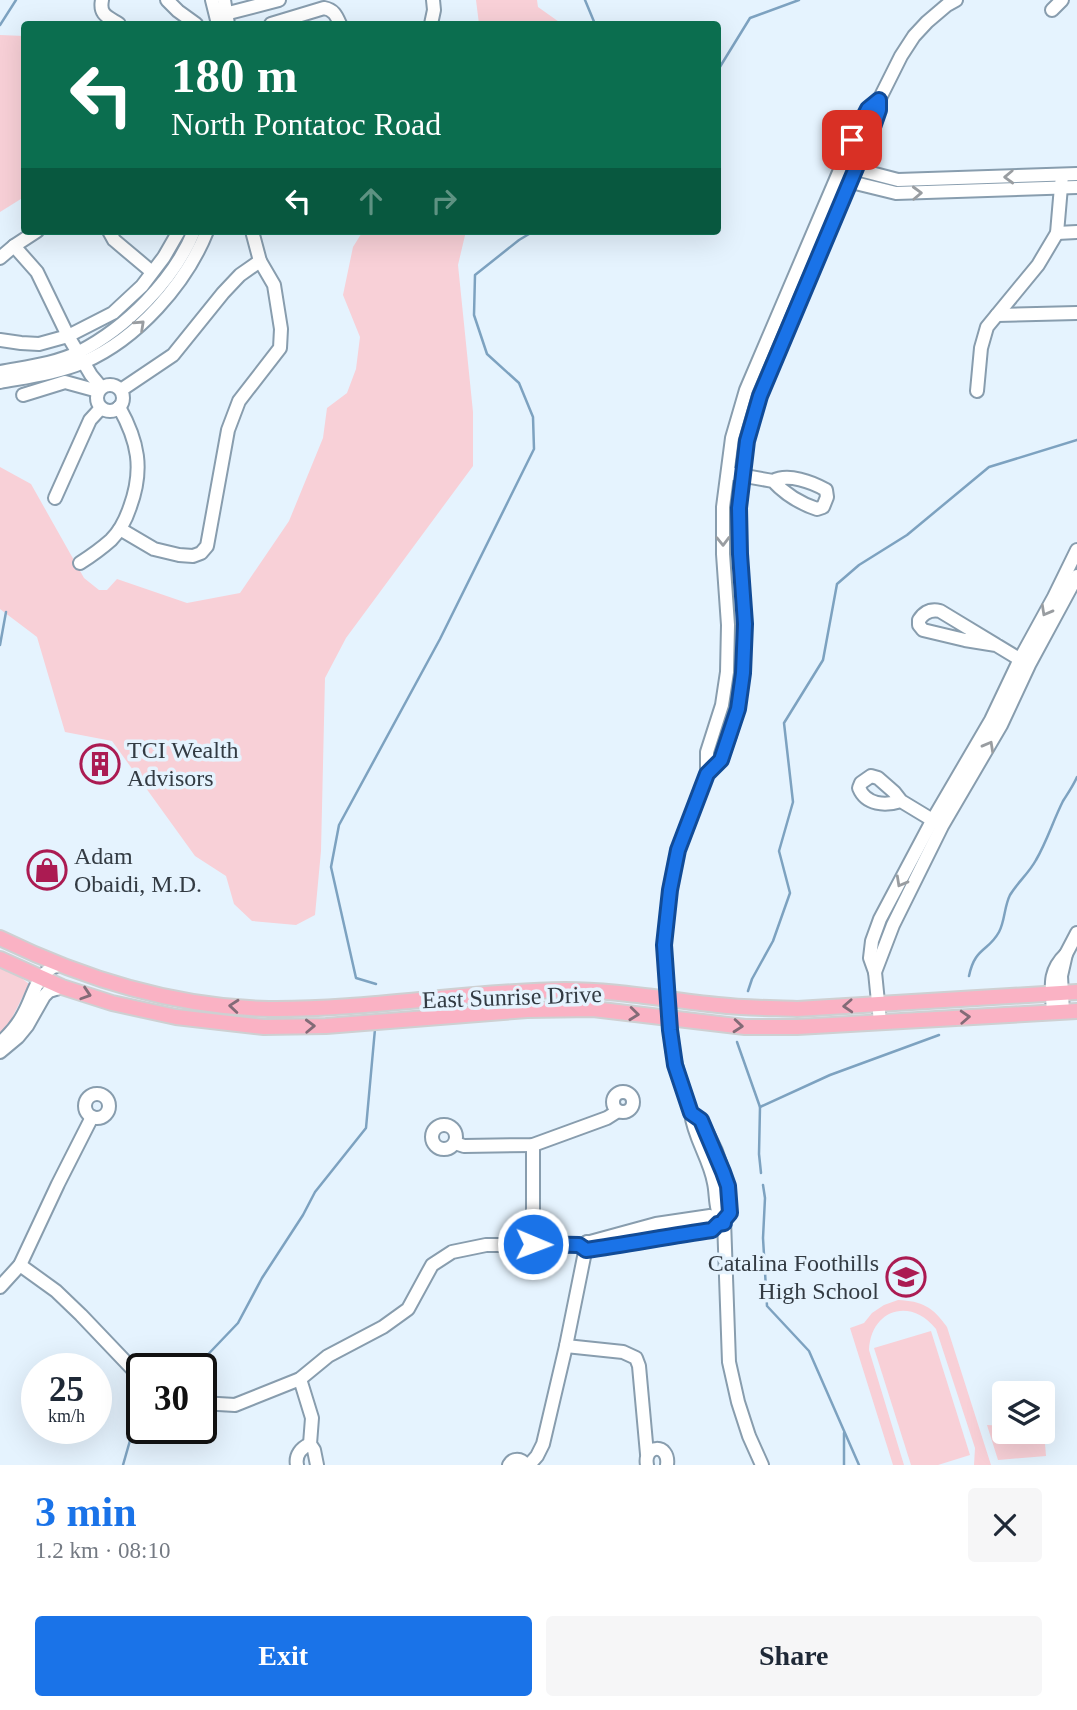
<!DOCTYPE html>
<meta charset="utf-8">
<style>
:root{--surface:#fff;--page:#f6f6f7;--text:#1f2937;--muted:#747a83;--accent:#1a73e8}
body{margin:0;font-family:Georgia,serif;background:var(--page);color:var(--text);height:100vh;display:flex;flex-direction:column;font-size:26px;white-space:nowrap}
*{box-sizing:border-box;margin:0}
p{font-size:23px;color:var(--muted)}
.icon{flex:none;width:38px;height:38px;fill:none;stroke:currentColor;stroke-width:2;stroke-linecap:round;stroke-linejoin:round}
.map{position:relative;height:1465px;overflow:hidden}
.drawer{display:flex;flex-direction:column;background:var(--surface);flex:1}
.drawer>*{flex:none}
.top-card{position:absolute;left:21px;top:21px;width:700px;height:214px;border-radius:7px;box-shadow:0 7px 28px #0002;background:#0b6e4f;color:#fff;overflow:hidden}
.tools{position:absolute;left:992px;top:1381px;display:grid;gap:14px}
.tools a{display:grid;place-items:center;width:63px;height:63px;border-radius:7px;background:var(--surface);box-shadow:0 7px 28px #0002;font-size:35px}
.speed{position:absolute;left:21px;top:1353px;display:flex;gap:14px;font-size:35px;font-weight:700;text-align:center}
.speed>*{display:grid;place-content:center;width:91px;height:91px;border-radius:50%;background:var(--surface);box-shadow:0 7px 28px #0002;line-height:1}
.speed small{font-size:18px;font-weight:400}
.speed .limit{border:4px solid #111;border-radius:10px;background:#fff;color:#111}
.pin{position:absolute;display:grid;place-items:center;width:60px;height:60px;color:#fff;margin:-30px;border-radius:14px;box-shadow:0 4px 10px #0006}
.me{position:absolute;width:77px;margin:-38px;rotate:91deg;stroke-linejoin:round;filter:drop-shadow(0 0 5px #0008)}
.turn{display:flex;align-items:center;gap:24px;height:147px;padding:0 35px;font-size:32px}
.turn .icon{width:91px;height:91px;stroke-width:2.5}
.turn b{display:block;font-size:49px;line-height:60px}
.lanes{display:flex;align-items:center;height:66px;padding:0 35px;background:#0003;justify-content:center;gap:35px;direction:ltr}
.lanes .off{opacity:.35}
.round{display:grid;place-items:center;flex:none;width:74px;height:74px;border-radius:7px;background:var(--page)}
.headline{display:flex;align-items:center;justify-content:space-between;height:119px;padding:0 35px}
h1{font-size:42px;font-weight:800;line-height:52px;color:var(--accent)}
.action{display:flex;gap:14px;margin-top:auto;padding:14px 35px}
.action a{flex:1;height:80px;border-radius:7px;background:var(--accent);color:#fff;font-size:28px;font-weight:800;line-height:80px;text-align:center}
.action a+a{background:var(--page);color:var(--text)}
.map>svg:first-child{display:block}
</style>
<div class="map">
<svg width="1077" height="1465" viewBox="0 0 1077 1465">
<rect width="100%" height="100%" fill="#e5f3fe"/>
<!-- green -->
<g fill="#f8d0d7">
<polygon points="476,0 537,0 538,7 562,24 479,24"/>
<polygon points="0,35 24,36 24,197 0,212"/>
<polygon points="363,231 466,231 458,265 473,412 473,466 346,638 325,678 321,851 315,915 296,925 252,921 234,904 226,876 195,856 112,741 65,732 37,637 0,609 0,467 31,484 84,578 99,590 107,590 117,579 187,603 240,593 289,521 323,438 327,408 347,393 356,369 360,337 343,295 353,247"/>
<polygon points="0,961 29,984 12,1018 0,1035"/>
<path d="M 898,1300 C 922,1301 933,1307 947,1327 L 991,1465 L 974,1465 L 975,1448 L 936,1329 C 911,1297 871,1309 869,1350 L 904,1465 L 893,1465 L 850,1328 L 864,1323 L 872,1313 L 884,1305 Z"/>
<polygon points="931,1331 970,1455 938,1465 911,1465 874,1348"/>
<polygon points="1043,1418 1046,1456 998,1460 987,1425 1004,1426 1004,1432 1043,1432"/>
</g>
<g fill="none" stroke-linecap="round" stroke-linejoin="round">
<!-- stream -->
<g stroke="#7da2c0" stroke-width="2.5">
<polyline points="585,0 595,24"/>
<polyline points="0,25 16,0"/>
<polyline points="718,70 750,18 799,0"/>
<polyline points="0,645 6,612"/>
<path d="M 969,976 C 975,947 988,952 999,932 C 1005,921 1004,907 1010,895 C 1017,883 1029,873 1036,860 C 1047,841 1053,821 1063,801 C 1068,793 1073,786 1077,777"/>
<polyline points="376,984 356,978 331,867 339,825 440,639 534,449 533,417 519,383 487,354 474,315 475,275 519,240 534,231"/>
<polyline points="748,991 752,979 773,941 790,893 779,851 793,802 784,723 823,660 837,584 859,565 907,535 989,467 1077,440"/>
<polyline points="737,1042 760,1107 759,1154 761,1173"/>
<polyline points="760,1107 830,1075 939,1035"/>
<polyline points="763,1185 765,1198 763,1238 767,1306 809,1351 859,1465"/>
<polyline points="195,1368 238,1323 262,1278 303,1215 315,1192 366,1128 375,1029"/>
<polyline points="844,1433 844,1465"/>
<polyline points="123,1465 135,1423 142,1418"/>
</g>
<!-- minor casing -->
<g stroke="#889dae" stroke-width="16">
<g id="minor">
<path d="M 102,0 C 99,15 108,17 119,24"/>
<polyline points="167,0 178,11 196,24"/>
<polyline points="212,0 218,24"/>
<polyline points="224,0 228,24"/>
<polyline points="1052,10 1062,0"/>
<polyline points="217,16 279,0"/>
<path d="M 271,24 L 324,8 C 334,10 336,15 340,24"/>
<polyline points="431,24 434,10 433,0"/>
<polyline points="848,167 898,180 1077,174"/>
<polyline points="843,180 896,193 1077,187"/>
<polyline points="109,231 114,240 152,272"/>
<polyline points="1057,233 1077,232"/>
<polyline points="14,246 37,272 68,336 91,375 101,387"/>
<polyline points="0,258 14,246 37,231"/>
<polyline points="997,315 1077,313"/>
<polyline points="0,340 21,343 39,344 68,336 113,313 142,286 164,257 179,231"/>
<path d="M 0,372 C 26,367 55,364 79,352 C 126,328 174,280 194,231"/>
<path d="M 0,382 C 27,377 58,373 84,362 C 137,339 186,284 207,231"/>
<circle cx="110" cy="398" r="13"/>
<polyline points="121,390 173,355 223,293 240,275 260,261"/>
<polyline points="977,391 981,348 987,327 1038,265 1057,233 1062,175"/>
<polyline points="23,395 65,382 98,391"/>
<path d="M 734,474 L 773,481 C 788,473 812,482 826,490 L 827,497 L 823,507 L 817,509 C 799,503 785,494 773,481"/>
<polyline points="55,498 90,420 101,408"/>
<polyline points="120,529 154,549 179,555 193,556 201,553 207,546 228,430 239,401 280,348 281,329 274,285 260,261 252,231"/>
<path d="M 80,563 C 91,556 102,548 111,540 C 120,531 126,519 130,507 C 144,469 138,441 119,407"/>
<path d="M 996,645 L 965,640 L 923,630 L 919,625 L 919,620 C 924,612 931,609 940,611 L 1026,663"/>
<polyline points="707,774 721,760 730,735 738,709 743,673 745,624 740,554 739,507 742,476 747,441 760,396 872,130 879,110 879,100"/>
<path d="M 901,801 C 885,806 866,805 859,788 L 861,783 L 871,776 L 878,778 L 894,792 L 901,801 L 939,824"/>
<polyline points="1066,954 1077,933"/>
<polyline points="875,972 893,925 942,826 1001,725 1029,665 1077,576"/>
<path d="M 1053,1013 C 1052,988 1047,972 1066,954 L 1061,976 L 1063,1012"/>
<polyline points="880,1022 875,972 870,958 872,941 880,919 932,821 991,720 1020,659 1054,597 1077,550"/>
<path d="M 0,1043 C 10,1034 18,1025 24,1013 C 35,993 35,974 58,965"/>
<polyline points="0,1052 18,1037 27,1026 44,996 49,991 62,987"/>
<circle cx="623" cy="1102" r="10"/>
<circle cx="97" cy="1106" r="12"/>
<polyline points="691,1113 680,1081 672,1049 664,945 670,890 678,850 707,774 707,752 722,705 727,672 728,625 723,554 723,507 732,438 746,390 860,123 868,109 879,100 901,56 914,36 927,22 947,5 956,0"/>
<circle cx="444" cy="1137" r="12"/>
<polyline points="455,1143 464,1146 533,1145 607,1118 618,1111"/>
<polyline points="533,1145 533,1244"/>
<path d="M 724,1220 L 730,1213 L 728,1186 L 716,1151 L 701,1120 L 691,1113 C 694,1138 710,1159 714,1183 C 717,1196 714,1211 724,1220 L 729,1362 L 738,1402 L 749,1436 L 762,1465"/>
<path d="M 583,1248 L 586,1250 C 628,1245 670,1236 712,1230 L 718,1224 L 724,1223"/>
<polyline points="20,1265 56,1291 81,1315 142,1379"/>
<polyline points="0,1287 20,1265 58,1184 92,1117"/>
<polyline points="566,1346 623,1352 636,1358 639,1366 647,1454"/>
<polyline points="300,1379 312,1418 310,1444 314,1450 317,1465"/>
<polyline points="201,1403 235,1405 300,1379 328,1356 383,1327 408,1309 432,1265 452,1252 486,1245 579,1245 656,1224 710,1216 718,1224"/>
<path d="M 297,1465 C 295,1455 301,1448 310,1444"/>
<path d="M 509,1465 C 513,1458 521,1458 526,1465"/>
<polyline points="529,1465 537,1456 543,1444 566,1346 587,1242"/>
<path d="M 647,1465 C 643,1444 670,1443 667,1465"/>
</g>
</g>
<!-- major casing -->
<g stroke="#ced0d2" stroke-width="18">
<g id="major">
<path d="M 0,938 C 84,979 175,1007 269,1009 C 368,1010 466,991 565,990 C 617,990 667,1000 718,1005 C 744,1008 771,1008 797,1009 L 1077,992"/>
<polyline points="0,959 62,987 112,1003 176,1017 264,1027 326,1026 527,1010 593,1009 745,1027 797,1027 1077,1011"/>
</g>
</g>
<!-- minor -->
<use href="#minor" stroke="#fff" stroke-width="12"/>
<!-- major -->
<use href="#major" stroke="#fab2c4" stroke-width="14"/>
</g>
<!-- one-way arrows -->
<defs><path id="oneway-chevron" d="M-2-3.5L2.5 0L-2 3.5" fill="none" stroke-width="1.6" stroke-linecap="round" stroke-linejoin="round" transform="scale(1.75)"/></defs>
<g stroke="#999da1">
<use href="#oneway-chevron" transform="translate(1009 177) rotate(178)"/>
<use href="#oneway-chevron" transform="translate(917 193) rotate(-2)"/>
<use href="#oneway-chevron" transform="translate(140 325) rotate(-43)"/>
<use href="#oneway-chevron" transform="translate(723 541) rotate(89)"/>
<use href="#oneway-chevron" transform="translate(1046 611) rotate(119)"/>
<use href="#oneway-chevron" transform="translate(989 746) rotate(-61)"/>
<use href="#oneway-chevron" transform="translate(901 882) rotate(119)"/>
</g>
<g stroke="#836b77">
<use href="#oneway-chevron" transform="translate(86 994) rotate(18)"/>
<use href="#oneway-chevron" transform="translate(234 1006) rotate(-175)"/>
<use href="#oneway-chevron" transform="translate(848 1006) rotate(177)"/>
<use href="#oneway-chevron" transform="translate(634 1014) rotate(6)"/>
<use href="#oneway-chevron" transform="translate(965 1017) rotate(-3)"/>
<use href="#oneway-chevron" transform="translate(310 1026) rotate(-2)"/>
<use href="#oneway-chevron" transform="translate(738 1026) rotate(5)"/>
</g>
<g fill="none" stroke-linecap="round" stroke-linejoin="round">
<!-- route casing -->
<g stroke="#114b97" stroke-width="18">
<path id="route" d="M 533,1244 L 579,1245 L 586,1250 C 628,1244 670,1236 712,1230 L 718,1224 L 724,1223 L 724,1220 L 730,1213 L 728,1186 L 723,1172 L 701,1120 L 691,1113 L 675,1065 L 670,1030 L 664,945 L 670,890 L 678,850 L 707,774 L 721,760 L 738,709 L 743,673 L 745,624 L 740,554 L 739,508 L 747,441 L 760,396 L 872,130 L 879,110 L 879,100 L 868,109 L 852,140"/>
</g>
<!-- route -->
<use href="#route" stroke="#1a73e8" stroke-width="12"/>
</g>
<!-- icons -->
<defs>
<g id="building-ring" transform="scale(2.0125)"><circle r="9.5" fill="#e5f3fe" stroke="#ab1b52" stroke-width="1.5"/><path d="M-4-6H4V6H1V3H-1V6H-4ZM-2.5-4.3h1.7v1.8h-1.7ZM.8-4.3h1.7v1.8H.8ZM-2.5-1h1.7V.8h-1.7ZM.8-1h1.7V.8H.8Z" fill="#ab1b52"/></g>
<g id="shop-ring" transform="scale(2.0125)"><circle r="9.5" fill="#e5f3fe" stroke="#ab1b52" stroke-width="1.5"/><path d="M-5-2.5h2.3a2.7 3.5 0 0 1 5.4 0H5L5.5 6h-11ZM-1.5-2.5h3a1.5 2.3 0 0 0-3 0Z" fill="#ab1b52"/></g>
<g id="school-ring" transform="scale(2.0125)"><circle r="9.5" fill="#e5f3fe" stroke="#ab1b52" stroke-width="1.5"/><path d="M0-5L7-2L0 1L-7-2ZM-4 1L0 2.5L4 1V4Q0 6-4 4Z" fill="#ab1b52"/></g>
</defs>
<g fill-rule="evenodd">
<use href="#building-ring" x="100" y="764"/>
<use href="#shop-ring" x="47" y="870"/>
<use href="#school-ring" x="906" y="1277"/>
</g>
<g text-anchor="middle" dominant-baseline="central" stroke-width="7" stroke-linejoin="round" paint-order="stroke">
<!-- poi labels -->
<g font-size="24" fill="#333b43" stroke="#e5f3fe" text-anchor="start">
<text x="127" y="750">TCI Wealth<tspan x="127" dy="28">Advisors</tspan></text>
<text x="74" y="856">Adam<tspan x="74" dy="28">Obaidi, M.D.</tspan></text>
<text x="879" y="1263" text-anchor="end">Catalina Foothills<tspan x="879" dy="28">High School</tspan></text>
</g>
<!-- street labels -->
<g font-size="24" fill="#333b43" stroke="#e5f3fe">
<text transform="translate(512 997) rotate(-2)">East Sunrise Drive</text>
</g>
</g>
</svg>
<div class="tools">
<a><svg class="icon" aria-label="layers" viewBox="0 0 24 24"><path d="M12 4l9 5-9 5-9-5zM3 14l9 5 9-5"/></svg></a>
</div>
<div class="speed"><div>25<small>km/h</small></div><div class="limit">30</div></div>
<div class="pin" style="left:852px;top:140px;background:#d93025"><svg class="icon" aria-label="arrive" viewBox="0 0 24 24"><path d="M6 21V4h12l-3 4 3 4H6"/></svg></div>
<svg class="me" style="left:533px;top:1244px" viewBox="-20 -20 40 40"><circle r="17" fill="#1a73e8" stroke="#fff" stroke-width="3"/><path d="M0-11L8 9 0 5-8 9z" fill="#fff"/></svg>
<div class="top-card">
<div class="turn"><svg class="icon" aria-label="left" viewBox="0 0 24 24"><path d="M17 20v-9H6M10 6l-5 5 5 5"/></svg><div><b>180 m</b>North Pontatoc Road</div></div>
<div class="lanes"><svg class="icon" aria-label="left" viewBox="0 0 24 24"><path d="M17 20v-9H6M10 6l-5 5 5 5"/></svg><svg class="icon off" aria-label="ahead" viewBox="0 0 24 24"><path d="M12 20V5M6 11l6-6 6 6"/></svg><svg class="icon off" aria-label="right" viewBox="0 0 24 24"><path d="M7 20v-9h11M14 6l5 5-5 5"/></svg></div>
</div>
</div>
<section class="drawer">
<div class="headline"><div><h1>3 min</h1><p>1.2 km · 08:10</p></div><a class="round"><svg class="icon" aria-label="close" viewBox="0 0 24 24"><path d="M6 6l12 12M18 6L6 18"/></svg></a></div>
<div class="action"><a>Exit</a><a>Share</a></div>
</section>
